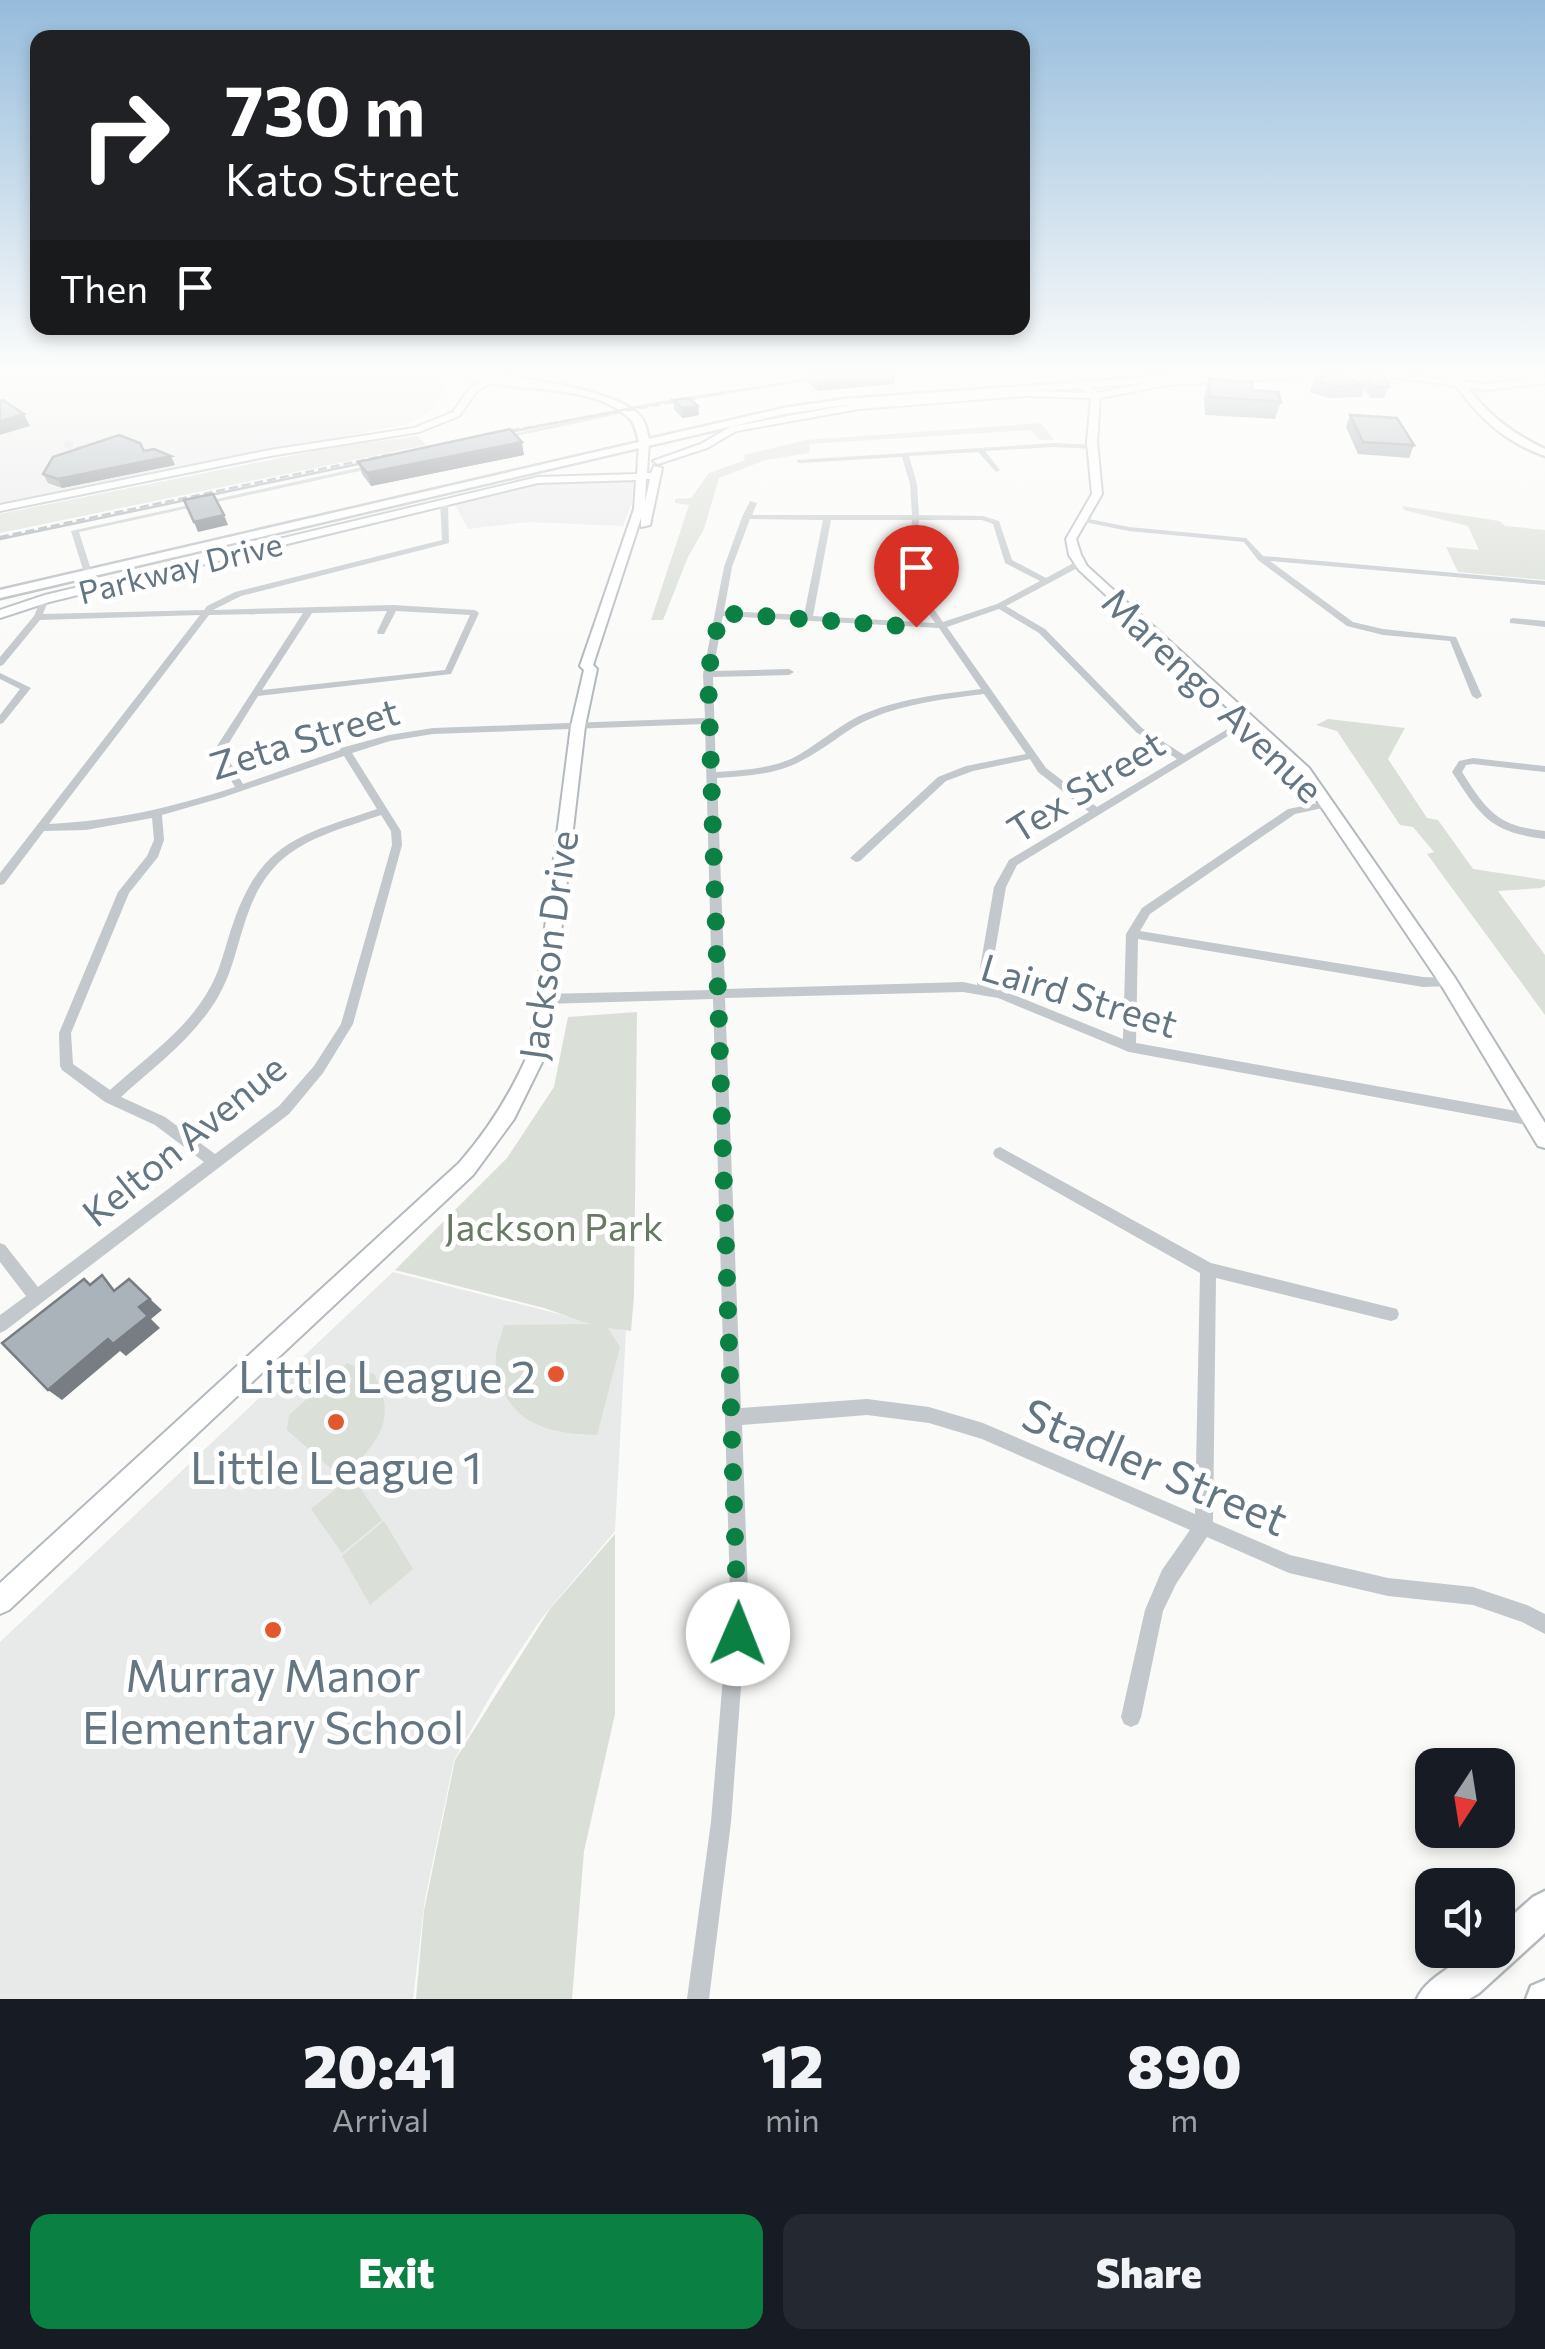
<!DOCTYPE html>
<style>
:root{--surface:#171b24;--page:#242831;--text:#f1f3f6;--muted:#9ea1a6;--accent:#0b8043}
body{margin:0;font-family:Commissioner,sans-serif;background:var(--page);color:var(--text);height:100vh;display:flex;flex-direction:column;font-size:38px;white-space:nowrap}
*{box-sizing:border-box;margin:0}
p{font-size:32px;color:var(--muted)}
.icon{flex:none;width:55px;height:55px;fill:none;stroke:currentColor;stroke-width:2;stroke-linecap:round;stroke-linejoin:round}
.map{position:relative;height:1999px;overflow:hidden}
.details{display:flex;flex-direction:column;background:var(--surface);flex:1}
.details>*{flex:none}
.guide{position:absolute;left:30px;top:30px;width:1000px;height:305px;border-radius:20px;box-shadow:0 5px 15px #0003;background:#202124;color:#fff;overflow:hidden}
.needle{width:65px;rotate:192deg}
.controls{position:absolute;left:1415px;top:1748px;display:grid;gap:20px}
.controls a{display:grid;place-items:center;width:100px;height:100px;border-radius:20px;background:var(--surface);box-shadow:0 5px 15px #0003;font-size:50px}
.pin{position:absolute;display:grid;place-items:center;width:85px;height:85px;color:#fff;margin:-102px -42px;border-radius:50% 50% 50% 0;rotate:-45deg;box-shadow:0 0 10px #0007}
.pin .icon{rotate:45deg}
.me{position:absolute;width:110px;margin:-55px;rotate:1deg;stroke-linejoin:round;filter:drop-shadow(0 0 8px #0008)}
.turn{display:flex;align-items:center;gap:35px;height:210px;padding:0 30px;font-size:45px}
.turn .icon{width:130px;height:130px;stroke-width:2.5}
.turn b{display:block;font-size:70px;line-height:85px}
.then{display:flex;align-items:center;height:95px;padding:0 30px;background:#0003;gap:20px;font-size:38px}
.eta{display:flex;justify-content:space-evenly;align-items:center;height:170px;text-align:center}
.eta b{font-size:60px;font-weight:800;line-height:70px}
.action{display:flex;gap:20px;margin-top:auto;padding:20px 30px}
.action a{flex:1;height:115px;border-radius:20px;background:var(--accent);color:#fff;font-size:40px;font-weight:800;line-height:115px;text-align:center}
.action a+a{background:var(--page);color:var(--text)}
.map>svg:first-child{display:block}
</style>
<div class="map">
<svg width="1545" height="1999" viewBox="0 0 1545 1999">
<rect width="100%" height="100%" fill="#fafaf8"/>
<!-- built -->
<g fill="#e8e9e9">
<polygon points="0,374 401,374 449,382 433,409 412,423 0,504"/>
<polygon points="556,480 633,481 632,502 623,526 528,522 468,529 454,503"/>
<polygon points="393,1272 626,1331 615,1531 541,1619 497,1685 454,1760 425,1899 413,1999 0,1999 0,1642"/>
</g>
<!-- green -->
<g fill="#dadfd7">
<polygon points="1041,423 1054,440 1040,440 1030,430 810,444 809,453 765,460 719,478 704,529 688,557 663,620 651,620 689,505 675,503 675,499 691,498 709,473 745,460 744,455 806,440"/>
<polygon points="418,436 426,445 0,533 0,514 335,447"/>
<polygon points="1402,506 1499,521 1505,526 1545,530 1545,580 1458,572 1446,547 1479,550 1468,526 1404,510"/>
<polygon points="1328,719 1405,728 1388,759 1427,818 1438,820 1473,869 1545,880 1545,886 1541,888 1498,891 1545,955 1545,1015 1427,854 1434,852 1413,827 1400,825 1337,731 1316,725"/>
<path d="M 637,1012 L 634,1296 L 631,1331 L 608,1328 L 620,1347 L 597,1435 C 546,1434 505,1423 496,1365 C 494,1353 501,1337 504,1325 L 590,1324 L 544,1308 L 395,1270 L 507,1158 L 554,1087 L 568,1017 Z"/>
<path d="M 347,1363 L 374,1374 C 400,1426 375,1439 344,1480 L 287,1430 L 289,1415 Z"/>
<polygon points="352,1476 382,1520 342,1553 311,1509"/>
<polygon points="384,1521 413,1569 370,1605 342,1556"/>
<polygon points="615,1534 615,1714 584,1851 572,1999 416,1999 424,1911 455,1760 550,1609"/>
</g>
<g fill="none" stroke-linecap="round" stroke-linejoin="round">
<!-- street-tunnel -->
<polyline stroke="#d5d9db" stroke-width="8" stroke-dasharray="8 4" stroke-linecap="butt" points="65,443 88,454"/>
<!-- secondary casing -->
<g stroke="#b3babf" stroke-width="4">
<g id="secondary">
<polygon points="496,374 506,374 476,392 459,416 419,432 270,456 0,511 0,505 270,450 414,428 453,412 470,388"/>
<polygon points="1264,374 1309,374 1305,377 1167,385 1100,398 1097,442 1102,494 1076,539 1081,555 1087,566 1309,768 1455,978 1545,1123 1545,1148 1538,1146 1443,988 1299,774 1079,570 1069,555 1066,539 1092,494 1087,442 1091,398 1025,396 859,409 736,431 707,448 658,464 653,461 701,444 730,427 859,403 1025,390 1087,393 1072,379 1076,376 1098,393 1167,379"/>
<polygon points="1368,374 1393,374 1487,384 1545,377 1545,383 1487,390"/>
<path d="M 644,438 L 649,441 L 647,473 L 651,473 L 654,466 L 662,468 L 650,525 L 641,527 L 641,518 L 593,665 L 597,669 L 585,726 L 547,1052 L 514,1119 L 473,1175 L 9,1610 L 0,1614 L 0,1583 L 459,1163 C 489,1129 511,1093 529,1052 L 571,726 L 584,670 L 580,666 L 634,509 L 636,480 L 538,483 L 49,602 L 0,618 L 0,610 L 45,595 L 538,477 L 637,474 L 639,441 ZM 646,479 L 650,479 L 645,502 Z"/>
</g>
</g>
<!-- primary casing -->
<g stroke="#b5babe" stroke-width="5">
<g id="primary">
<path d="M 462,374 C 500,373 617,388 641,417 C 646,423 647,433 649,439 L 784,408 L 845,399 L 1192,374 L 1235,374 L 1230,377 L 845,405 L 784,414 L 0,598 L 0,590 L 639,442 C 637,434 635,425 631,420 C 594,379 508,396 462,374 Z"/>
<path d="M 1449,374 L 1459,374 C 1480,409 1508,432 1545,449 L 1545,456 C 1502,441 1472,412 1449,374 Z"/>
<path d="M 1545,1891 L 1545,1933 L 1479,1993 L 1469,1999 L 1417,1999 C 1426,1978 1455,1966 1473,1950 L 1498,1950 L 1498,1928 L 1533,1897 Z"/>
<polygon points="1545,1980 1545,1999 1526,1999 1531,1986"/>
</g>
</g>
<!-- street -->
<g fill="#c3c8cc" fill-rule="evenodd">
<polygon points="627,409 629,412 502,439 499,437"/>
<path d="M 1054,443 L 1093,445 L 1096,447 L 1093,449 L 1054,447 L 985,451 L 1000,470 L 996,472 L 978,452 L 909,456 L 917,484 L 919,515 L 983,516 L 999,521 L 1012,560 L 1046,578 L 1077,561 L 1083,561 L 1083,565 L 1006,606 L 1045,629 L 1142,728 L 1184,755 L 1246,718 L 1252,718 L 1254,720 L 1017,865 L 1006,887 L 989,987 L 1004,991 L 1123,1039 L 1126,934 L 1142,908 L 1288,809 L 1328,801 L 1333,804 L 1332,806 L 1295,814 L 1150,914 L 1140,931 L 1423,977 L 1449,978 L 1455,983 L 1453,986 L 1423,987 L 1138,939 L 1136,1043 L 1533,1114 L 1538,1116 L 1540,1120 L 1538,1124 L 1533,1126 L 1129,1052 L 998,998 L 963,992 L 725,998 L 741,1408 L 867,1399 L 929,1407 L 983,1423 L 1195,1514 L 1200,1273 L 995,1157 L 993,1153 L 995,1149 L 1000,1147 L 1211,1263 L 1397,1309 L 1399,1314 L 1397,1319 L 1391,1321 L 1216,1278 L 1213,1522 L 1290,1555 L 1388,1578 L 1473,1587 L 1527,1605 L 1545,1614 L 1545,1634 L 1522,1622 L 1473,1605 L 1388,1596 L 1289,1573 L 1207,1537 L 1176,1584 L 1163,1611 L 1141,1717 L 1138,1724 L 1131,1727 L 1124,1724 L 1121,1717 L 1145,1610 L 1162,1570 L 1190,1530 L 982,1439 L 929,1423 L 867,1415 L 742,1425 L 748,1592 L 731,1822 L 709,1999 L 687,1999 L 711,1822 L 730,1592 L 713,999 L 545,1004 L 539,999 L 545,994 L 712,990 L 705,724 L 433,734 L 390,741 L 352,753 L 401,831 L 402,845 L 353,1024 L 323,1073 L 289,1114 L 6,1330 L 0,1333 L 0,1315 L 26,1296 L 0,1262 L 0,1243 L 5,1245 L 38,1287 L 204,1162 L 155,1125 L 105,1102 L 62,1070 L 60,1066 L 59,1033 L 118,892 L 147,856 L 154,840 L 152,818 L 86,830 L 44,831 L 4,884 L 0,885 L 0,873 L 200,615 L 40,620 L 3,665 L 0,666 L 0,657 L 34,616 L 42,597 L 49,599 L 43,614 L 204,610 L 207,606 L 235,592 L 442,540 L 440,502 L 444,500 L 448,502 L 449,543 L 241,596 L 213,610 L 393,605 L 475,610 L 479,613 L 451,674 L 258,696 L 227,746 L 231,764 L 243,784 L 340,750 L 341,748 L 389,735 L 433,728 L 705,718 L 703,674 L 724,567 L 742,517 L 750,501 L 757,503 L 752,515 L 912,515 L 910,484 L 902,457 L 799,463 L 797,462 L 797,460 ZM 750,519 L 823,520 L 804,615 L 724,611 L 732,567 ZM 831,520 L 912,520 L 907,578 L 911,588 L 935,623 L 813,616 ZM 919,520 L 982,520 L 993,524 L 1005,563 L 1040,581 L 997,604 L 943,622 L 919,588 L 915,578 ZM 999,609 L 1039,633 L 1136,732 L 1177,759 L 1097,807 L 1046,768 L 947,627 ZM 387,611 L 377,632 L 378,634 L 384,634 L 396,611 L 470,615 L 445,670 L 262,690 L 312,613 ZM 303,613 L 217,746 L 221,764 L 235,787 C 174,807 114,821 49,824 L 209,615 ZM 723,616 L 939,628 L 981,689 C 940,694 897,699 859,716 C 835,728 816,746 793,758 C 769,769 742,770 716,772 L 713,677 L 789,675 L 794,672 L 789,669 L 713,671 ZM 984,694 L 1026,754 L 966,766 L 938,777 L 850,858 L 856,862 L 860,861 L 946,781 L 973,771 L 1030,759 L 1038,772 L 1089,812 L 1009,860 L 994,887 L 977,985 L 963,982 L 725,989 L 717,778 C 744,776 774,775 799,762 C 825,750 845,729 872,718 C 907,703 946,699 984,694 ZM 344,756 L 377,809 C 304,834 262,840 234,921 C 225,945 221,971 207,993 C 184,1032 143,1060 110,1090 L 73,1064 L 71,1033 L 129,893 L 158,857 L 164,840 L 162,815 L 221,798 ZM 381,815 L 391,831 L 392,845 L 341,1024 L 314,1066 L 279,1106 L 215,1154 L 165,1117 L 121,1097 C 155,1066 194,1038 218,997 C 231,975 236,950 244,925 C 268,847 311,839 381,815 Z"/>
<polygon points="376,464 379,466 378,467 79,532 92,573 88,575 84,573 71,531"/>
<polygon points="1079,517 1129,527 1246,538 1263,556 1545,581 1545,585 1270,561 1353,622 1383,629 1456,637 1482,696 1477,699 1472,696 1450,641 1383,635 1347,626 1258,560 1244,542 1129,531 1079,521"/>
<polygon points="1513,618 1545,621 1545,627 1510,623 1510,619"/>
<polygon points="0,673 31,688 3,723 0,724 0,715 20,689 0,679"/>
<path d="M 1473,758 L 1545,766 L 1545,772 L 1473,764 L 1466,765 L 1462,772 C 1487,811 1497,826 1545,831 L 1545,839 C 1490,832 1481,817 1452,772 L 1459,761 Z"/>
</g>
<!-- secondary -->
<use href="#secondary" fill="#fff" fill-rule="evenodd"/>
<!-- primary -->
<use href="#primary" fill="#fff" fill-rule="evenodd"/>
<!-- tram -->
<g stroke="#a2aab0" stroke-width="2.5">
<polyline points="484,437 658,403 845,374"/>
<polyline points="0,539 387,458"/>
</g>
<!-- rail -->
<g stroke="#a2aab0" stroke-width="2.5" stroke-dasharray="9 4" stroke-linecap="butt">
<polyline points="485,435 835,374"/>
<polyline points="0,537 392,454"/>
</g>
</g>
<!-- wall -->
<g fill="#929a9f">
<polygon points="808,374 895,374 894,384 817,391 808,382"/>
<polygon points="1316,374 1340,374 1362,384 1360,381 1363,374 1384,374 1389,387 1384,398 1370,398 1364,388 1361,397 1328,398 1310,392 1314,380 1316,380"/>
<polygon points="1209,379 1252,390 1281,402 1275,419 1205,415 1204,397"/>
<polygon points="673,400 699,415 682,418 674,409"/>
<polygon points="1350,415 1414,445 1409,458 1358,454 1346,427"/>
<polygon points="144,451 175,465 62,488 48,483 43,474"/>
<polygon points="524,455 371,486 362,474 358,462"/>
</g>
<!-- shaded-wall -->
<g fill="#777d82">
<polygon points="895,374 894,384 817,391 818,381"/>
<polygon points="698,406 699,415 682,418 682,408"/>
<polygon points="24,414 30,426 0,435 0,421"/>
<polygon points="522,442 524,455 371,486 367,473"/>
<polygon points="171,456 175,465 62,488 58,479"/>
<polygon points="224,515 228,525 198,532 194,522"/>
<polygon points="150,1299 162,1310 151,1319 160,1328 126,1356 120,1351 62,1400 48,1390 139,1307"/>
</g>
<!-- building -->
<g fill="#aab3b9" stroke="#777d82" stroke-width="2.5">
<polygon points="810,374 895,374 818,381"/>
<polygon points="1323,374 1340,374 1365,385 1332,386 1314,380 1324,377"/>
<polygon points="1367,374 1384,374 1389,387 1374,386"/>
<polygon points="1209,379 1252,382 1252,390 1278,392 1281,402 1210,397"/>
<polygon points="689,398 698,406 682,408 673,400"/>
<polygon points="3,400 24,414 0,421 0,401"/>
<polygon points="1350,415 1397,418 1414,445 1363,442"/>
<polygon points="510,429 522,442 367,473 358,462"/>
<polygon points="119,435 140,443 144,451 154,449 171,456 58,479 43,474 53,457"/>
<polygon points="213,494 224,515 194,522 184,500"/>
<polygon points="102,1275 114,1291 129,1279 150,1299 139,1307 148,1316 113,1344 108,1339 48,1390 2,1343 84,1279 90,1285"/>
</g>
<!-- sky -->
<linearGradient id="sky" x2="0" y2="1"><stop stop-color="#96bcdc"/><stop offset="0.57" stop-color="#fdfdfc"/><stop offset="1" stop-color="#fdfdfc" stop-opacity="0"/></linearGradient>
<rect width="1545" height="654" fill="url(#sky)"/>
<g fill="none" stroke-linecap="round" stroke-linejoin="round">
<!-- route -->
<polyline stroke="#0b8043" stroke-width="18" stroke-dasharray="0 32.4" points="738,1634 708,674 720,613 916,627"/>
</g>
<!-- markers -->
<g fill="#e4572e" stroke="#fff" stroke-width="4">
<circle cx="556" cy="1374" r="10"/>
<circle cx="336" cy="1422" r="10"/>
<circle cx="273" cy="1630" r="10"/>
</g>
<g text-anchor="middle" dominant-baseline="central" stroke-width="10" stroke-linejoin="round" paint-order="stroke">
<!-- far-street labels -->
<g font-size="32" fill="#657683" stroke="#fff">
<text transform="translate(180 567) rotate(-14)">Parkway Drive</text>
</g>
<!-- street labels -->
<g font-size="38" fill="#657683" stroke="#fff">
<text transform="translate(1214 694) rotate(44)">Marengo Avenue</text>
<text transform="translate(304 737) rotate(-17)">Zeta Street</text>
<text transform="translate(1085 785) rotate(-32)">Tex Street</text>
<text transform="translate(547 945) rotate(-82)">Jackson Drive</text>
<text transform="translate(1080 994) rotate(17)">Laird Street</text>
<text transform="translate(183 1139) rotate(-39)">Kelton Avenue</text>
</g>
<!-- park labels -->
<g font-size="38" fill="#687a64" stroke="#fff">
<text x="554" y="1225">Jackson Park</text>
</g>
<!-- near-poi labels -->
<g font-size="45" fill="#657683" stroke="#fff">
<text x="536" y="1374" text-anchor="end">Little League 2</text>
<text x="336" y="1465">Little League 1</text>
<text x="273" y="1673">Murray Manor<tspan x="273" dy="52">Elementary School</tspan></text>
</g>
<!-- near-street labels -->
<g font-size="45" fill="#657683" stroke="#fff">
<text transform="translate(1156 1465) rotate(23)">Stadler Street</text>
</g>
</g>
</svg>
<div class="controls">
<a><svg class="needle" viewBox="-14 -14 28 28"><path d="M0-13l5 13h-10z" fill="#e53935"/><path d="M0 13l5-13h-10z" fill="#9ea1a6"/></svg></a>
<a><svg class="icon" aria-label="sound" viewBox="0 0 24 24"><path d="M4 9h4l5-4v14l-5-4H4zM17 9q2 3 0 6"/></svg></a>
</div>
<div class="pin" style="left:916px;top:627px;background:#d93025"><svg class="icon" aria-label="arrive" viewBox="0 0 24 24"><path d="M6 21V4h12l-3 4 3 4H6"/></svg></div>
<svg class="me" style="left:738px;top:1634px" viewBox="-20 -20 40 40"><circle r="19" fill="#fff"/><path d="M0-13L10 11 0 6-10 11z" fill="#0b8043"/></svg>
<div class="guide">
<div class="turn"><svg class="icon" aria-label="right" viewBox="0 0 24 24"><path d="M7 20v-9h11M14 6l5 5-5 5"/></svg><div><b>730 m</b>Kato Street</div></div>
<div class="then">Then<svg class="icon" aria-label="arrive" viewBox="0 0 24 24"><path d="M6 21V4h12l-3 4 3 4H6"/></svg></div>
</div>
</div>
<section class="details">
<div class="eta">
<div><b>20:41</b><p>Arrival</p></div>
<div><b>12</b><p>min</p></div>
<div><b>890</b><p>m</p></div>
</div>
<div class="action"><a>Exit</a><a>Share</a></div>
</section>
